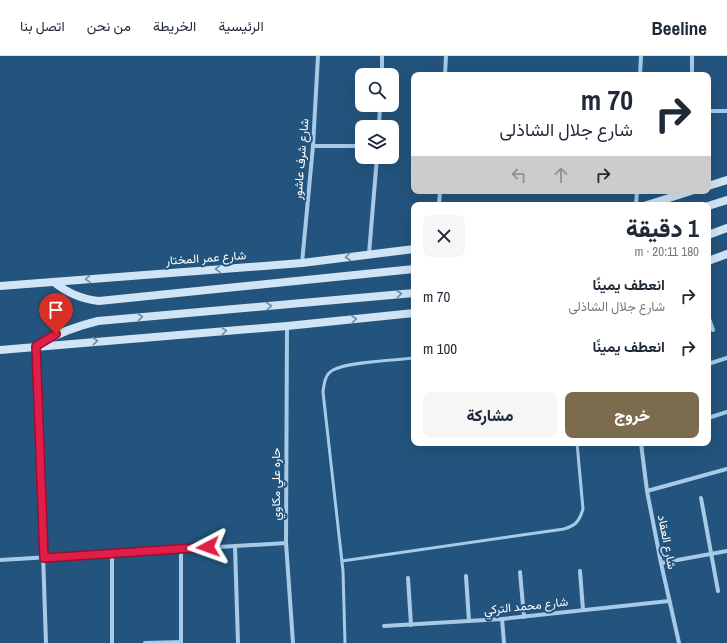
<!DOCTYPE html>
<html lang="ar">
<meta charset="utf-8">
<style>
:root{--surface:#fff;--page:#f6f6f7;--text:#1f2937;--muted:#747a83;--line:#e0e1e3;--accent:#7d6b4e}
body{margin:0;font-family:"Archivo Narrow",Vazirmatn,sans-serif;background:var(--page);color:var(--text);direction:rtl;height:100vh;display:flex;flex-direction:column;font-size:15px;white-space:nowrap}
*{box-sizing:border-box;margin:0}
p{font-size:13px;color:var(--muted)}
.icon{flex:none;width:22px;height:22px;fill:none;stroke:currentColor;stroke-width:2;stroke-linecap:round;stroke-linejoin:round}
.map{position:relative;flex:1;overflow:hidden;direction:ltr}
.drawer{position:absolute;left:411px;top:146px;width:300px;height:244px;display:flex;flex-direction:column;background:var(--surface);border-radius:8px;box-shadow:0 4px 16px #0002;direction:rtl}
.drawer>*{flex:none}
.hud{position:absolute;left:411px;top:16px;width:300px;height:122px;border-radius:8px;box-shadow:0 4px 16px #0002;direction:rtl;background:#fff;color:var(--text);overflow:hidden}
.tools{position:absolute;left:355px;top:12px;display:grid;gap:8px}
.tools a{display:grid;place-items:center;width:44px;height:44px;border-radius:8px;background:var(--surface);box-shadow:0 4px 16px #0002;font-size:20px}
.pin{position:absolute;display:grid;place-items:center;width:34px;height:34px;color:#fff;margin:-41px -17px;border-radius:50% 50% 50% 0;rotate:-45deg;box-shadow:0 0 4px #0007}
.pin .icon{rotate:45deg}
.me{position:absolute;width:44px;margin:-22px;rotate:266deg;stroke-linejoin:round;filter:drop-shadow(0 0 3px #0008)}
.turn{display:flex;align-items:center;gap:14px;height:84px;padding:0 12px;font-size:18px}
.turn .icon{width:52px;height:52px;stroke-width:2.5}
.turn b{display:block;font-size:28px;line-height:34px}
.lanes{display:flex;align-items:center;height:38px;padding:0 12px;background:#0003;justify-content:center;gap:20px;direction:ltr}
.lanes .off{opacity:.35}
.round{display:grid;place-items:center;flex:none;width:42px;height:42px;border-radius:8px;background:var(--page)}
.head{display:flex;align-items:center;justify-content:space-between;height:68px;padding:0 12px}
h1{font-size:24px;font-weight:800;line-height:30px}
.button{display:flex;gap:8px;margin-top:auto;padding:8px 12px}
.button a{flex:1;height:46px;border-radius:8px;background:var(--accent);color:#fff;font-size:16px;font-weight:800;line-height:46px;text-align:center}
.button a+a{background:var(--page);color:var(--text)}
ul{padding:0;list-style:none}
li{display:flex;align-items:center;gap:12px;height:52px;padding:0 12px}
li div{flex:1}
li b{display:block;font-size:15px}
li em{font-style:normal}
header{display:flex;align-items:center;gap:24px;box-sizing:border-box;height:56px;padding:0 20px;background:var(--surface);border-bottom:1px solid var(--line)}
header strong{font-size:19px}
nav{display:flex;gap:22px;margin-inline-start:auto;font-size:14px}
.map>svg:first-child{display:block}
</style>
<header>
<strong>Beeline</strong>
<nav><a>الرئيسية</a><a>الخريطة</a><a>من نحن</a><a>اتصل بنا</a></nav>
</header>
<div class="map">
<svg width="727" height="587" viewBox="0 0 727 587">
<rect width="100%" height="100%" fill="#23547d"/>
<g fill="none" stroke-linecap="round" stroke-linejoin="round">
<!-- lane -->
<g stroke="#a7cae6" stroke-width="3">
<path d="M 342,505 L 564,473 C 576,469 579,466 583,453 L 577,387"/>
<path d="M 345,587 L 343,515 L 323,336 C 324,328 325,318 333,314 C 346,306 396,304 414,302"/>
</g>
<!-- street -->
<g stroke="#a7cae6" stroke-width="4">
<polyline points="382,19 382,0"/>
<polyline points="445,19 446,0"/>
<polyline points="640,19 641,0"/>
<polyline points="692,19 692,0"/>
<polyline points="708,55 727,55"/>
<polyline points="379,71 380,49"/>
<polyline points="313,90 362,90"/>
<polyline points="439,149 440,135"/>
<polyline points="636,149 637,135"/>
<polyline points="369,198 377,101"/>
<polyline points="302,207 313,90 318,0"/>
<polyline points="708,260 713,274"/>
<polyline points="287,270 286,487 293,587"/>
<polyline points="36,290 46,587"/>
<polyline points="708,308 727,302"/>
<polyline points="708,362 727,356"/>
<polyline points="641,387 647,435 661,507 679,587"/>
<polyline points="647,435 727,413"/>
<polyline points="701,442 718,535"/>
<polyline points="235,490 238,587"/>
<polyline points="181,493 181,587"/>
<polyline points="0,504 286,487"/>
<polyline points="661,507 727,495"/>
<polyline points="580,515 583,554"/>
<polyline points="520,516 524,561"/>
<polyline points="466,520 469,565"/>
<polyline points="408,522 411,569"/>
<polyline points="502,563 504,587"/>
<polyline points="384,570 502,563 669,545"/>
<polyline points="112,587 112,497"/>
<polyline points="145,587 181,586"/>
</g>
<!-- secondary -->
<g stroke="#d1e4f5" stroke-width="8">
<polyline points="708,130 727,124"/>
<polyline points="647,149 691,135"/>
<polyline points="708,150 727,144"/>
<polyline points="708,179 727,172"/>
<polyline points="708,205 727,198"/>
<path d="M 54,226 C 67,237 81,243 99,245 L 414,213"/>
<polyline points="0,230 302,207 414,193"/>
<path d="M 39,288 C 58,277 77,270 98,265 L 414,237"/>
<polyline points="0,294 287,270 414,257"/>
</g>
</g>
<!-- one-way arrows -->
<defs><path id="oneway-chevron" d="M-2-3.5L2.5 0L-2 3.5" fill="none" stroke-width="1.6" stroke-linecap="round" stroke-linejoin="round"/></defs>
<g stroke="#698ead">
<use href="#oneway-chevron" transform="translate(348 201) rotate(173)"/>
<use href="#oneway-chevron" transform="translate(218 213) rotate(176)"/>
<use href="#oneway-chevron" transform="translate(88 223) rotate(176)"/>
<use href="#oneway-chevron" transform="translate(399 238) rotate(-5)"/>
<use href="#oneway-chevron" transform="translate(269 250) rotate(-5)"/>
<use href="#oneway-chevron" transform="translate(140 261) rotate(-5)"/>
<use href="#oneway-chevron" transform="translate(354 263) rotate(-6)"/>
<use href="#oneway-chevron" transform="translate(224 275) rotate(-5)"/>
<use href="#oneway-chevron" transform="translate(95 285) rotate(-5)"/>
</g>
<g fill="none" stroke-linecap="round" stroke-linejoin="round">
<!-- route casing -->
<g stroke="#92132f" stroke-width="10">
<polyline id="route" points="56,278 36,290 44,502 208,491"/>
</g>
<!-- route -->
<use href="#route" stroke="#e11d48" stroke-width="7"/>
</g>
<g text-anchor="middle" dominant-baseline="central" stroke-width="4" stroke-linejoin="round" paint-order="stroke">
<!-- street labels -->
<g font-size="12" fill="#fff" stroke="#23547d">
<text transform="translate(301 103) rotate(-85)">شارع شرف عاشور</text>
<text transform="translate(206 202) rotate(-4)">شارع عمر المختار</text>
<text transform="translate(276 428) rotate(-90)">حاره علي مكاوي</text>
<text transform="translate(667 486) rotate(79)">شارع العقاد</text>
<text transform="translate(526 550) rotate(-6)">شارع محمد التركي</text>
</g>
</g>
</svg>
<div class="tools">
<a><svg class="icon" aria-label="search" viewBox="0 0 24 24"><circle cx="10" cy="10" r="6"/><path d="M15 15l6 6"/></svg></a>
<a><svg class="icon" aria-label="layers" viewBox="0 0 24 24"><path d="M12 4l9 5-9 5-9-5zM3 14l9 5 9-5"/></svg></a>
</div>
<div class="pin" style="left:56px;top:278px;background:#d93025"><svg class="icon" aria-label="arrive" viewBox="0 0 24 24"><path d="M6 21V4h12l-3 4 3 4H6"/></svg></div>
<svg class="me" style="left:208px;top:491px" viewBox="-20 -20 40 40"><path d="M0-17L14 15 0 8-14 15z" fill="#e11d48" stroke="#fff" stroke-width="4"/></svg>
<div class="hud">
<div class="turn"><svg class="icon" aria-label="right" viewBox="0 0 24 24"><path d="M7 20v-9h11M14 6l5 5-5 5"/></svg><div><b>70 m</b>شارع جلال الشاذلى</div></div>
<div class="lanes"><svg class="icon off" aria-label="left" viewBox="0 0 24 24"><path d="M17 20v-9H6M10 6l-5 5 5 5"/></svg><svg class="icon off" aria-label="ahead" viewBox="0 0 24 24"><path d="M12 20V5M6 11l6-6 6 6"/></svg><svg class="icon" aria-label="right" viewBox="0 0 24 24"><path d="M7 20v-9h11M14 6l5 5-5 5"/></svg></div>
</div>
<section class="drawer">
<div class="head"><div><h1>1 دقيقة</h1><p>180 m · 20:11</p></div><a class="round"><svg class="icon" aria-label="close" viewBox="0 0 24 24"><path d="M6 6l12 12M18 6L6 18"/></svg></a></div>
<ul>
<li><svg class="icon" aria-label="right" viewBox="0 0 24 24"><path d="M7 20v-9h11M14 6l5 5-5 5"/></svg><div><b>انعطف يمينًا</b><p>شارع جلال الشاذلى</p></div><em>70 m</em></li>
<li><svg class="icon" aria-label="right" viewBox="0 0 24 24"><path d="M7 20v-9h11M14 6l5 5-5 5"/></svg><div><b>انعطف يمينًا</b></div><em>100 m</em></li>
</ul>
<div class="button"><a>خروج</a><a>مشاركة</a></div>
</section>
</div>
